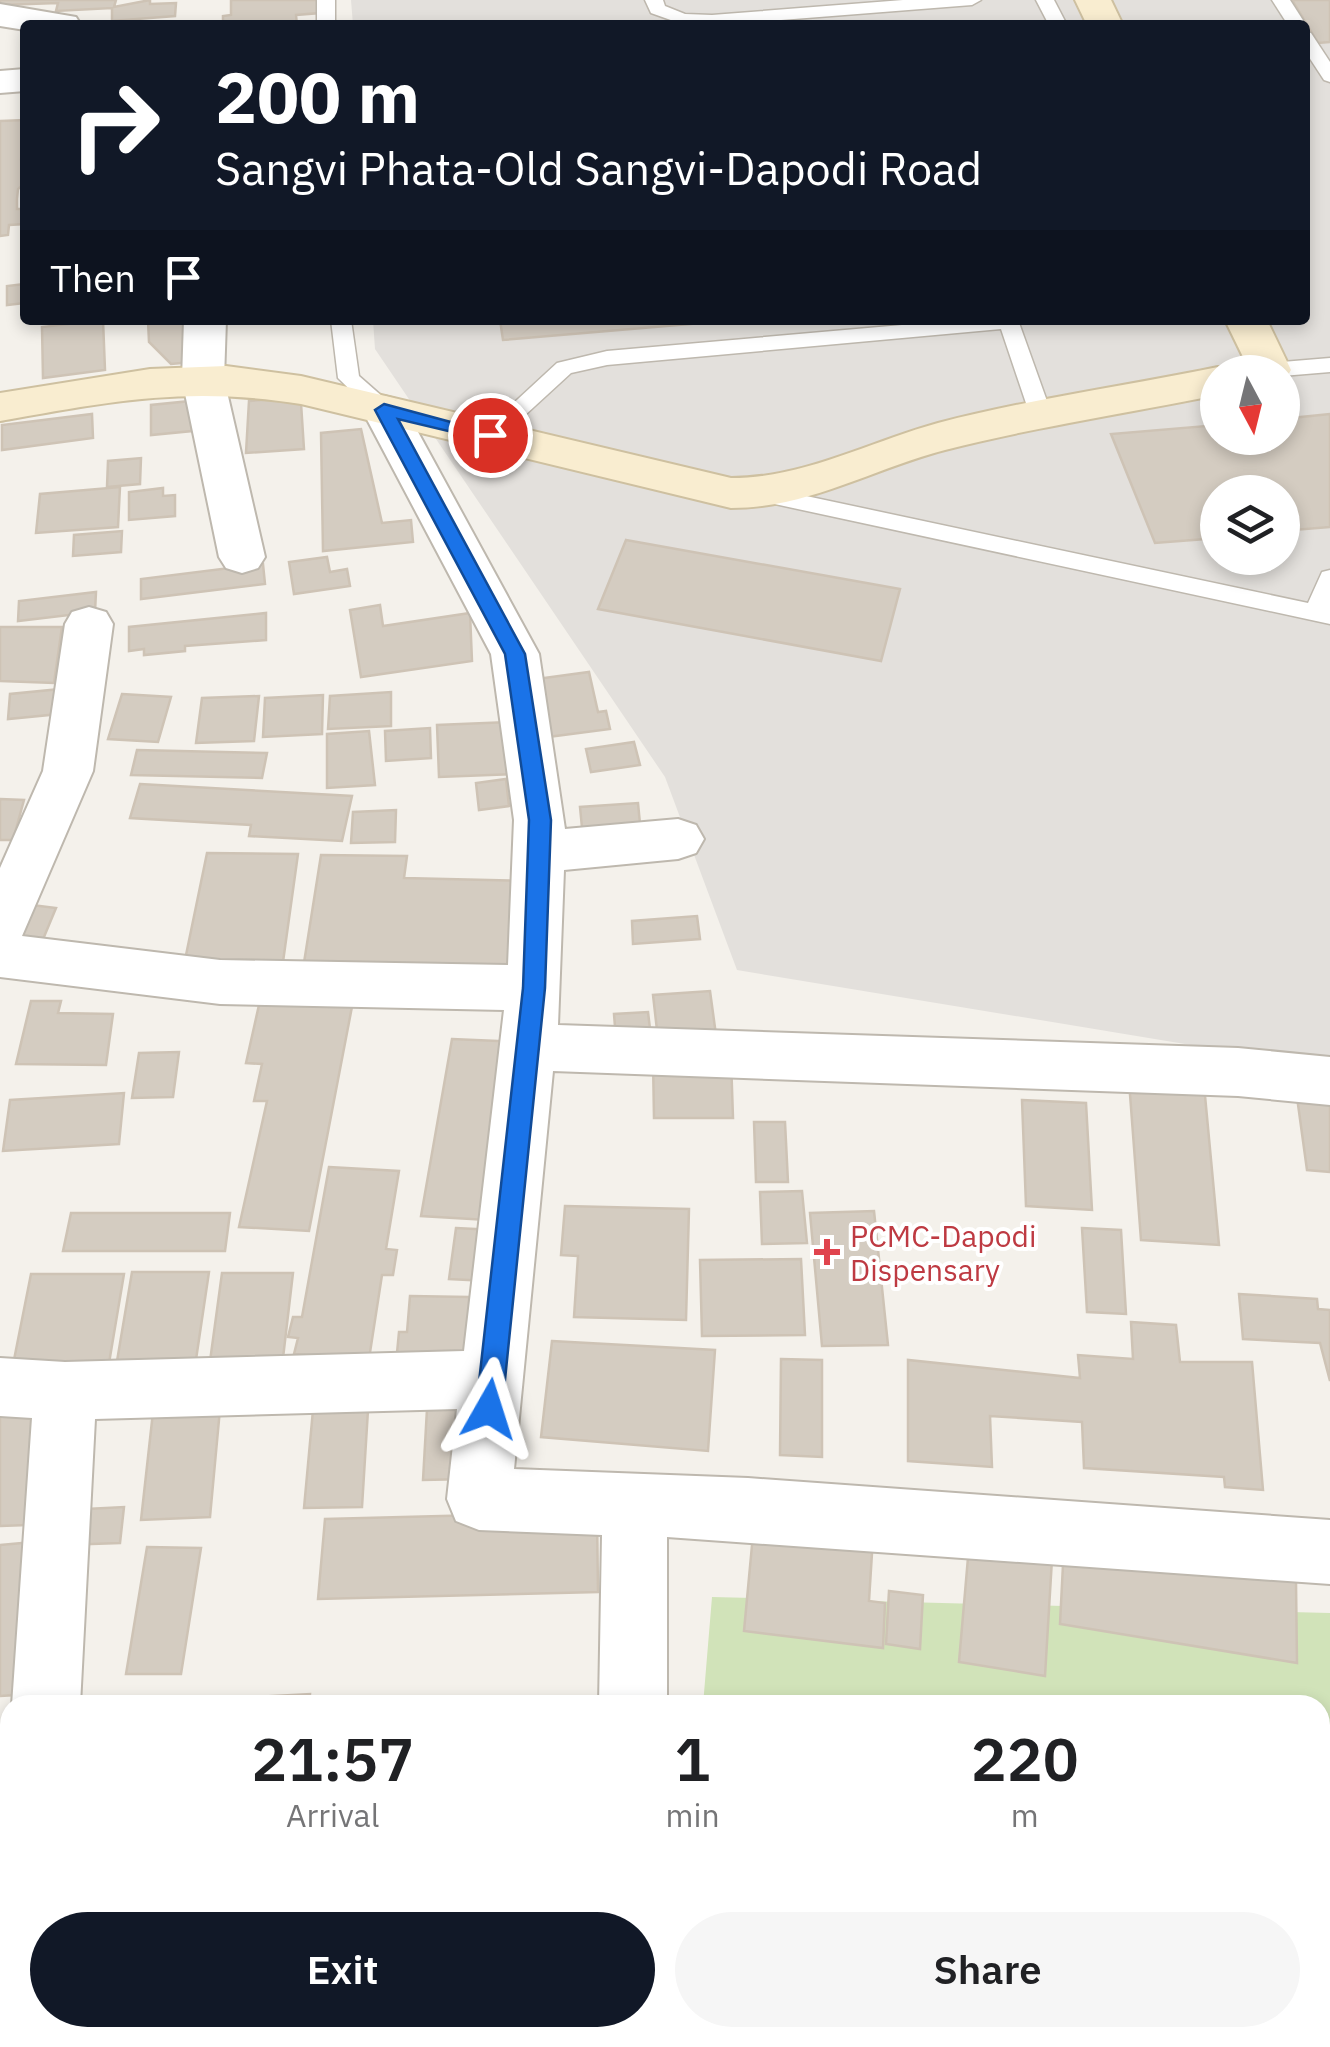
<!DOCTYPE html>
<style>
:root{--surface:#fff;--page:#f6f6f6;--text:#202124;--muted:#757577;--accent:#111827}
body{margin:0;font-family:"IBM Plex Sans",sans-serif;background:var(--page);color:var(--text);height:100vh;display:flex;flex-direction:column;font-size:38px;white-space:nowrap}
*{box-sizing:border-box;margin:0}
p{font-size:32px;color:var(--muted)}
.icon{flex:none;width:55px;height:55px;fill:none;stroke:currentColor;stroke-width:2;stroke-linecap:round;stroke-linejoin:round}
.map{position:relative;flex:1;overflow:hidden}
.details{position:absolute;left:0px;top:1695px;width:1330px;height:352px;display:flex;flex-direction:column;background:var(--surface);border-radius:30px 30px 0 0;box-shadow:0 5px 15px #0003}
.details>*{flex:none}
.hud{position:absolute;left:20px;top:20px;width:1290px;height:305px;border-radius:10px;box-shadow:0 5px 15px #0003;background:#111827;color:#fff;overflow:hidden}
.needle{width:65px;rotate:173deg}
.controls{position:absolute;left:1200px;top:355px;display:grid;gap:20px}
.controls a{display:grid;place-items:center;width:100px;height:100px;border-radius:50%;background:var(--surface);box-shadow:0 5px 15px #0003;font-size:50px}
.pin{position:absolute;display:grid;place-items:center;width:85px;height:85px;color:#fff;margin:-42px;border:5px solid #fff;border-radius:50%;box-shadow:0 2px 10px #0007}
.me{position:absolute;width:110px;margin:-55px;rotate:6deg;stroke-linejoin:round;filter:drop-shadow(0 0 8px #0008)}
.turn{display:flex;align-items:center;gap:35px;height:210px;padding:0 30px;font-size:45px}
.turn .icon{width:130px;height:130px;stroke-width:2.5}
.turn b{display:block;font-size:70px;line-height:85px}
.then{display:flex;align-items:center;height:95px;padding:0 30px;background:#0003;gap:20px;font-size:38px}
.eta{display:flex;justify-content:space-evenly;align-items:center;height:170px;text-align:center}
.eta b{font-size:60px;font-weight:600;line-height:70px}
.action{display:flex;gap:20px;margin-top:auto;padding:20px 30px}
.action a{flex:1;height:115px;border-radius:60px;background:var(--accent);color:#fff;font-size:40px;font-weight:600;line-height:115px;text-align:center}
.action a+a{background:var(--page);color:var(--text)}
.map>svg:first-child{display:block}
</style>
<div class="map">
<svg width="1330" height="2047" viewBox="0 0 1330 2047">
<rect width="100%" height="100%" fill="#f4f1eb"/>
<!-- industrial -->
<path fill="#e3e0dc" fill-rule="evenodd" d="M 351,0 L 1330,0 L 1330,1058 L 1203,1047 L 737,970 L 665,777 L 375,349 L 373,320 L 1305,320 L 1305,25 L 353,25 ZM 1218,372 L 1282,372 L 1282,438 L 1218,438 ZM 1218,492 L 1282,492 L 1282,558 L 1218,558 Z"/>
<!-- green -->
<polygon fill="#d1e3b9" points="712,1597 1330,1613 1330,2047 674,2047 675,2038 1320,2038 1320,1705 703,1705"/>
<!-- building -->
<g fill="#d4ccc1" stroke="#cec3b5" stroke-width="2.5">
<polygon points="0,0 116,0 114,7 150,0 150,4 176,3 175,16 112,21 112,8 56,11 58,3 0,5"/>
<polygon points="231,0 319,0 320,13 296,15 297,25 223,25 223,16 231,15"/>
<polygon points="1292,0 1330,0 1330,42 1318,43"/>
<polygon points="25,120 21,159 25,159 25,183 18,189 17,199 17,209 25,209 25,224 9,225 8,235 0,236 0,121"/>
<polygon points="25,284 25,303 7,305 7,286"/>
<polygon points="103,320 105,370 43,378 42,327"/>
<polygon points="148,320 189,320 192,362 171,364 149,342"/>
<polygon points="500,320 737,320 503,340"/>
<polygon points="275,399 301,403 304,449 246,453 249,401"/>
<polygon points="191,401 192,431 151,435 151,405"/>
<polygon points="92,414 93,438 2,450 2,425"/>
<polygon points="1330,414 1330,527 1282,531 1282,492 1218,492 1218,538 1155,543 1111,434 1218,425 1218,438 1282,438 1282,419"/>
<polygon points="361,429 382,523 411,520 413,542 323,551 321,433"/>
<polygon points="141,458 140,484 107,487 108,461"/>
<polygon points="120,487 118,527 36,533 40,494"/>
<polygon points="163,488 163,496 175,495 175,516 129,520 129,492"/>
<polygon points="122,531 121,552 73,556 74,535"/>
<polygon points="626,540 900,589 881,661 598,609"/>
<polygon points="327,557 330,572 347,569 350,586 294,594 289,562"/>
<polygon points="263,564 265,584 141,599 141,579"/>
<polygon points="96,592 95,612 18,621 19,601"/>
<polygon points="380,605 383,626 470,613 472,661 361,677 350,610"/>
<polygon points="266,613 266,640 185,646 185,651 144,655 144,649 129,651 129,627"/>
<polygon points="0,627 62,627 54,683 0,681"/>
<polygon points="589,672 598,712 606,711 610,729 540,738 529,680"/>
<polygon points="61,689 59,714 8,719 10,694"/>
<polygon points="391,692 391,726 328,729 330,696"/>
<polygon points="122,694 171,697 158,742 108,739"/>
<polygon points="323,695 322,734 263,737 265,698"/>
<polygon points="259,696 254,741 196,743 202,698"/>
<polygon points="513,722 517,774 439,777 437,725"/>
<polygon points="430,728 431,758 386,761 385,731"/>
<polygon points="369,731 375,785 327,788 327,734"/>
<polygon points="634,742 640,765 591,772 586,749"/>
<polygon points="137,750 267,753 262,778 131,775"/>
<polygon points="506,779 509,806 479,810 476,783"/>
<polygon points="140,784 352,796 342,841 249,836 251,825 130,818"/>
<polygon points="0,799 24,800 13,840 0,840"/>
<polygon points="638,803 641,834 583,838 580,807"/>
<polygon points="396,810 395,842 351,843 353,812"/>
<polygon points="207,853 298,854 283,962 185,960"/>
<polygon points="321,855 407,856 404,878 528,881 520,973 303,969"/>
<polygon points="16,903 56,908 39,949 0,944"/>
<polygon points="697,916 700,939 633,944 632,921"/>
<polygon points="263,987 355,991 309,1231 239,1227 267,1101 254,1101 262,1064 246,1063"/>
<polygon points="710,991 716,1035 658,1039 653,995"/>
<polygon points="31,1001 61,1001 58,1013 113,1014 106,1065 16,1064"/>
<polygon points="648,1012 651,1037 616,1040 614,1014"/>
<polygon points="452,1039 522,1042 487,1220 421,1216"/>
<polygon points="179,1052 173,1097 132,1098 139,1053"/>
<polygon points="731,1059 733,1118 654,1118 653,1060"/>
<polygon points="1129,1081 1204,1085 1219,1245 1141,1240"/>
<polygon points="124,1093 119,1144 3,1151 10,1100"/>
<polygon points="1297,1097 1330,1099 1330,1172 1307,1170"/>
<polygon points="1022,1100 1086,1103 1092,1210 1026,1206"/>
<polygon points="754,1122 785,1122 788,1182 756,1182"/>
<polygon points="329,1167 399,1171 386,1249 397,1250 393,1275 382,1275 369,1359 294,1354 298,1338 288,1337 293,1317 302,1317"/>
<polygon points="802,1191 807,1243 762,1244 760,1192"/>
<polygon points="565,1206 689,1209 686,1320 574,1317 578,1256 561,1255"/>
<polygon points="874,1211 888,1345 822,1346 810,1213"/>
<polygon points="71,1213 230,1213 225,1251 63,1251"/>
<polygon points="456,1228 494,1230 487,1281 449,1279"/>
<polygon points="1082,1228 1121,1230 1126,1314 1087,1312"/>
<polygon points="801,1259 805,1335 702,1336 700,1260"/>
<polygon points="132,1272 209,1272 194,1373 115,1373"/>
<polygon points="222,1273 293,1273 281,1375 208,1376"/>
<polygon points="31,1274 124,1274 107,1375 11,1375"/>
<polygon points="1239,1294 1317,1299 1318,1309 1330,1310 1330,1381 1320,1343 1243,1339"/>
<polygon points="410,1296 469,1297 470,1353 397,1353 399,1332 407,1332"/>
<polygon points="1131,1322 1176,1325 1180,1362 1252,1362 1263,1490 1225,1487 1224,1477 1084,1468 1082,1422 990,1416 992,1467 908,1461 908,1360 1080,1378 1078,1355 1133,1359"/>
<polygon points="552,1341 715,1350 708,1451 541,1437"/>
<polygon points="781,1359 822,1360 822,1457 780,1455"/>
<polygon points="46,1404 27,1525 0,1526 0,1406"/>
<polygon points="470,1408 469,1479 423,1480 427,1409"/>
<polygon points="220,1409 210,1517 141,1520 153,1412"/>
<polygon points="313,1410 368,1410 362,1507 304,1508"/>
<polygon points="124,1507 120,1543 63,1545 67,1510"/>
<polygon points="597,1512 598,1592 318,1599 325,1519"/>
<polygon points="754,1524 873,1537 869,1601 885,1603 883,1648 744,1631"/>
<polygon points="34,1542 16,1695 0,1696 0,1545"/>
<polygon points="1064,1545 1296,1582 1297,1663 1060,1624"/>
<polygon points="969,1546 1052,1559 1045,1676 959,1662"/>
<polygon points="147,1547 201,1548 181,1674 126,1674"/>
<polygon points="889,1591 923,1595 920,1649 886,1644"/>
<polygon points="310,1694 309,1705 174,1705 174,1701"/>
<polygon points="10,1985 10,2038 48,2038 47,2047 0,2047 0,1986"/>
</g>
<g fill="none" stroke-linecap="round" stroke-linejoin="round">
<!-- service casing -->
<g stroke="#beb8ae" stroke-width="3">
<g id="service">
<rect x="317" y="0" width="18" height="25"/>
<polygon points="645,0 663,0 665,6 685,14 712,15 903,0 981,0 972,5 716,25 682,24 651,13"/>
<polygon points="1036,0 1054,0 1067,25 1049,25"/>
<polygon points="1272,0 1290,0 1306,25 1305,26 1288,25"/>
<polygon points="1305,32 1311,33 1330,62 1330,82 1324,80 1305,51"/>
<polygon points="331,320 351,320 359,376 392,405 392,415 376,415 338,378"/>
<polygon points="959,320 1018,320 1053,418 1050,423 1034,423 1031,418 1001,329 607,365 571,373 498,440 490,442 479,435 557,363 607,351"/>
<polygon points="1330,358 1330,372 1282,376 1259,370 1270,363"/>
<polygon points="764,487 1308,603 1322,572 1330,570 1330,624 756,500 753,495"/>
</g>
</g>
<!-- minor casing -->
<g stroke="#beb8ae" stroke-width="4">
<g id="minor">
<polygon points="0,4 76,17 81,25 25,25 25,30 0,26"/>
<polygon points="25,69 25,91 0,93 0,71"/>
<polygon points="184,320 226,320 224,379 265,557 258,568 242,573 226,568 219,557 182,379"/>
<polygon points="384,396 399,400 406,410 539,654 565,829 678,819 696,825 704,839 696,853 678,859 564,870 558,1025 1238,1048 1330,1057 1330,1105 1238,1096 553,1071 514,1469 748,1478 1330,1520 1330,1584 667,1537 667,1705 599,1705 602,1535 479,1530 456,1521 447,1499 457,1409 95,1419 80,1705 12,1705 32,1418 0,1416 0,1358 65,1362 464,1351 504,1010 220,1004 0,977 0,868 43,771 65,624 72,612 89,607 106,612 113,624 93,771 22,936 220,960 508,965 514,820 491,654 362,410 369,400"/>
<polygon points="90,2038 164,2038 163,2047 89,2047"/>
<rect x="593" y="2038" width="74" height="9"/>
</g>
</g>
<!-- secondary casing -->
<g stroke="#cec0a0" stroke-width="4">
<g id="secondary">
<polygon points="1075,0 1111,0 1123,25 1087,25"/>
<polygon points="1225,320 1267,320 1291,370 1285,380 1282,372 1235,372 1245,361"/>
<path d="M 226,366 L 301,376 L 731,478 C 804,478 869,442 938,423 C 1030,399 1125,386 1218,367 L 1234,372 L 1218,372 L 1218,395 C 1127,413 1035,427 945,450 C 872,469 809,508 731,508 L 301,404 C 187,386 112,401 0,421 L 0,393 L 150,369 Z"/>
</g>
</g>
<!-- service -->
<use href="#service" fill="#fff" fill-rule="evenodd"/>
<!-- minor -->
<use href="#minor" fill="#fff" fill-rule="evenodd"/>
<!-- secondary -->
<use href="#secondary" fill="#f9edd0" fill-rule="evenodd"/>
</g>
<!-- route -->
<polygon fill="#1a73e8" stroke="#114b97" stroke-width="2.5" points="384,404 499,435 490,441 398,419 525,654 551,820 545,988 502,1409 498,1417 489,1421 480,1417 476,1409 523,988 529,820 505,654 375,410"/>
<!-- markers -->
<path fill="#e0444e" stroke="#fff" stroke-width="4" d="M822 1237h10v10h10v10h-10v10h-10v-10h-10v-10h10z"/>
<g text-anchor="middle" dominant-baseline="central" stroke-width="8" stroke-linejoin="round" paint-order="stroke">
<!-- health labels -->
<g font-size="30" fill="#be3a42" stroke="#fff" text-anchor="start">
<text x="850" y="1235">PCMC-Dapodi<tspan x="850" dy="34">Dispensary</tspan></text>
</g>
</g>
</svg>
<div class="controls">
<a><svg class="needle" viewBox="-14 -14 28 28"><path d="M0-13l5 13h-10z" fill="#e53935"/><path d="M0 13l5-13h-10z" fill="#757577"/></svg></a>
<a><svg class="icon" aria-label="layers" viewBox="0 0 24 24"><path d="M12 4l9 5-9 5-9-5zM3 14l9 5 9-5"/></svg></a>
</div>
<div class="pin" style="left:490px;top:435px;background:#d93025"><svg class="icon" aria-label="arrive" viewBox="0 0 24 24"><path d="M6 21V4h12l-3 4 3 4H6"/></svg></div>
<svg class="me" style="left:489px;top:1409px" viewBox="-20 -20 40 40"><path d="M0-17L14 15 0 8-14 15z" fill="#1a73e8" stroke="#fff" stroke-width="4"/></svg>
<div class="hud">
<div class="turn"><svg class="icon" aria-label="right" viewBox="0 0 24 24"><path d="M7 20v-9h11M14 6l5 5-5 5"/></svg><div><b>200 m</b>Sangvi Phata-Old Sangvi-Dapodi Road</div></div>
<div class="then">Then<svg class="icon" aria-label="arrive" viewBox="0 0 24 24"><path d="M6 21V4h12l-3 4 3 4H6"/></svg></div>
</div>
<section class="details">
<div class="eta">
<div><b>21:57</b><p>Arrival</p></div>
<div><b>1</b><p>min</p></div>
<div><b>220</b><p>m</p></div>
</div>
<div class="action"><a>Exit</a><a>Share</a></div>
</section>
</div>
